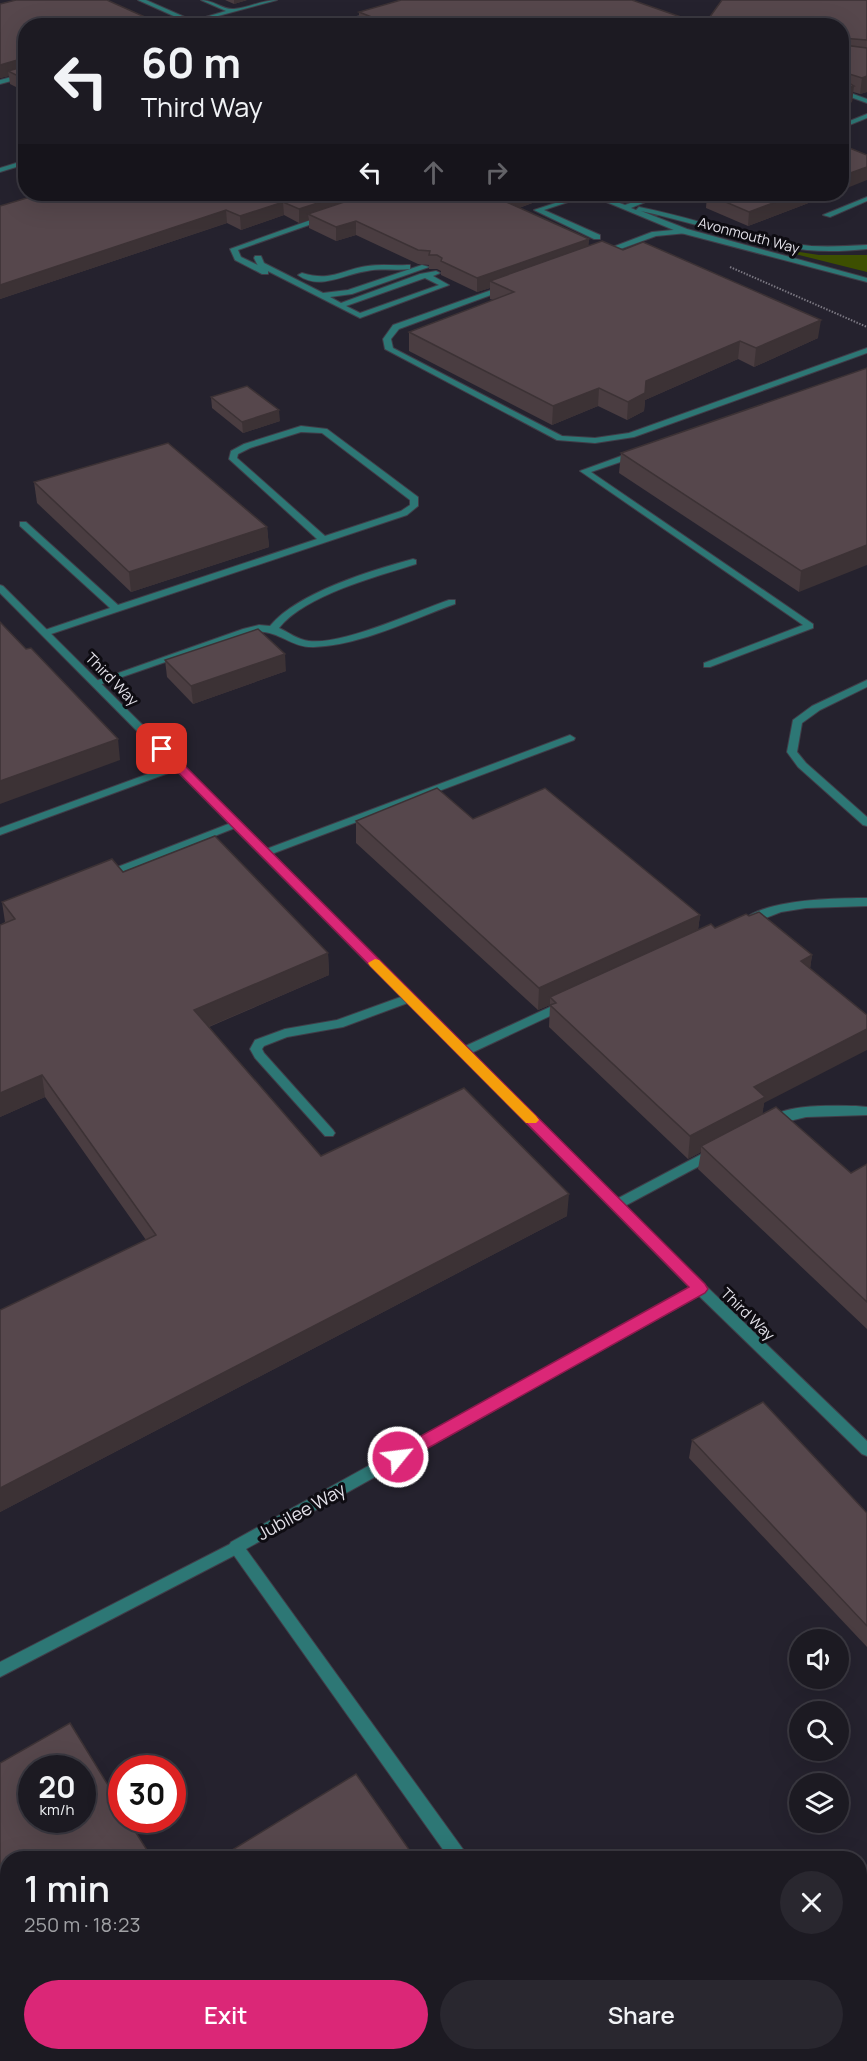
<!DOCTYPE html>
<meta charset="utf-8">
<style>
:root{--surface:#1c1a22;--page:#29272f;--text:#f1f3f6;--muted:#a0a1a5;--line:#3a3840;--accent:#db2777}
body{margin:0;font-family:Manrope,sans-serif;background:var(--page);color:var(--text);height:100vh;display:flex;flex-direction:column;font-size:22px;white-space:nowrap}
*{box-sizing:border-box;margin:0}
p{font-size:20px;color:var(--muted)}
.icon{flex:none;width:33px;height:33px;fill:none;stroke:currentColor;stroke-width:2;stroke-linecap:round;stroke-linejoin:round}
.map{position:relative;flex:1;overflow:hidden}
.panel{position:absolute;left:0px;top:1851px;width:867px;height:210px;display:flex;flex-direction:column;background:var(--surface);border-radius:24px 24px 0 0;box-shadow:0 6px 24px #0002,0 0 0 2px var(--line)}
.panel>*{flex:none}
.top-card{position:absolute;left:18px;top:18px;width:831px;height:183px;border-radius:24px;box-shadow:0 6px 24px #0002,0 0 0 2px var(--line);background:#1c1a22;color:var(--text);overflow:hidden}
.buttons{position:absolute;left:789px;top:1629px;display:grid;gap:12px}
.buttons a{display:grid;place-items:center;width:60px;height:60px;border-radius:50%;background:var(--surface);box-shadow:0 6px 24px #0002,0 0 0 2px var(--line);font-size:30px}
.speed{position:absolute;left:18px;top:1755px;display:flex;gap:12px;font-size:30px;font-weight:700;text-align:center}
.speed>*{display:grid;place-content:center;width:78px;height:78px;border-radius:50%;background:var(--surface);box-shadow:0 6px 24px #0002,0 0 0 2px var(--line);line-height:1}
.speed small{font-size:15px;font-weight:400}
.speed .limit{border:9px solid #d22;background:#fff;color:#111}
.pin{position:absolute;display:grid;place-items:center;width:51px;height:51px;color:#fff;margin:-26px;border-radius:12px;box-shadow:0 3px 9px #0006}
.me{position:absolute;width:66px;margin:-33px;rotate:61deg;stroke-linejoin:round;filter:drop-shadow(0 0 4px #0008)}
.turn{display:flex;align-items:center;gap:21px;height:126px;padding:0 24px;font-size:27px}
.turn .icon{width:78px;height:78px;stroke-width:2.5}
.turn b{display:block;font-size:42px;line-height:51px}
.lanes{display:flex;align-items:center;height:57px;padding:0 24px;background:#0003;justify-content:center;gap:30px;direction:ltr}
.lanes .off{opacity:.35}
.round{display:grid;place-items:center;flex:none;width:63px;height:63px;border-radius:32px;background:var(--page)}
.overview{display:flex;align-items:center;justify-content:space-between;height:102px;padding:0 24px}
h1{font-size:36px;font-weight:600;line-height:45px}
.button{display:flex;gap:12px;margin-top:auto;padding:12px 24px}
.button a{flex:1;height:69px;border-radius:36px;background:var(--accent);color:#fff;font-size:24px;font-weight:600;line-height:69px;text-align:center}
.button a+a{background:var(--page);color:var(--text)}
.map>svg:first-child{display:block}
</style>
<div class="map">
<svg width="867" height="2061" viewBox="0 0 867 2061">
<rect width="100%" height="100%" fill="#25222e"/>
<!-- green -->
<polygon fill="#3d4f01" points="780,249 819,255 867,255 867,272 779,250"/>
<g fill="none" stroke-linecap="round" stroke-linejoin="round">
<!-- service casing -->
<g stroke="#403d48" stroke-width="2">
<g id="service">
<path d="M 201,0 C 213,0 223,10 234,9 C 248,8 262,0 277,0 L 192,23 L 192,21 L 226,11 Z"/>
<polygon points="371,12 376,13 341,26 331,26"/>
<polygon points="842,90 867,99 867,103 842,94"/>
<polygon points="26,160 26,164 0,172 0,168"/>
<polygon points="583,194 592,194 544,210 600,235 600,239 594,239 534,210"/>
<polygon points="713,194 721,194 700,202 696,200"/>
<polygon points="867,197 867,201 830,217 823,215"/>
<polygon points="319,217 326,219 238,250 241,257 268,270 268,274 262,274 235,260 230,249"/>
<polygon points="684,229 688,231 687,233 656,236 604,255 597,253 652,232"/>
<path d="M 255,256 L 261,256 L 264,263 L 323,293 L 348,290 L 422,265 L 429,267 L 352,294 L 330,297 L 341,303 L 420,274 L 436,271 L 440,273 L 433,276 L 449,285 L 360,318 L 258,266 L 254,258 ZM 425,278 L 439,285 L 360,313 L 346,306 Z"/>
<path d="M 407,265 L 410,265 L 410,269 C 395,271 381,268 367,271 C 344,274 320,291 298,275 L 302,273 C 332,282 340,270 368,266 C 381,264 394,266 407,265 Z"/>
<polygon points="500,287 507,289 399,329 391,339 393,348 562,436 595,438 629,433 867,348 867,353 634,437 595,443 557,440 385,349 383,339 393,325"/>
<path d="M 301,426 L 327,429 L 418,497 L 418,506 L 407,515 L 48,635 L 42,635 L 42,631 L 110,608 L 20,526 L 20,522 L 26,522 L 118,605 L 317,539 L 229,459 L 231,451 L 244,444 ZM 301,432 L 322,433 L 410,500 L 410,505 L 401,511 L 325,536 L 237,458 L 238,454 L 250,448 Z"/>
<polygon points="635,451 639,454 638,456 591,472 813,624 813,628 710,667 704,667 704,663 803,625 580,471"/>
<path d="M 413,559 L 416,560 L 416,564 C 376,577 305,595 279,628 C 288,632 298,640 309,641 C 343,645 414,612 449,600 L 455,600 L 455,604 C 410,620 362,645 314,647 C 290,648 277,628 252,632 L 99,685 L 95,686 L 90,683 L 243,629 L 259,625 L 270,626 C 297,593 372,570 413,559 Z"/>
<polygon points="867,680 867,687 820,710 802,723 797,752 806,763 867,817 867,826 863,825 798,767 787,752 793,720 812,706"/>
<polygon points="570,735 575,738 574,740 269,855 261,855 260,853 261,851"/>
<polygon points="178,763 183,766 182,768 0,835 0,828"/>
<polygon points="236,821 241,824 240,826 110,877 102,877 100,875 102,873"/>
<path d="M 867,898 L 867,906 L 806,908 L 781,912 L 748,925 L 742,921 C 764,899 837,898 867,898 Z"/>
<polygon points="409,994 413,995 415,998 413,1001 343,1027 287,1037 264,1046 262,1049 264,1053 333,1130 335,1133 333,1136 325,1136 255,1058 250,1049 255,1040 285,1029 337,1020"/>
<polygon points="563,1001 567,1002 569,1005 567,1008 467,1055 459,1055 457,1052 459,1049"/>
<path d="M 856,1106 L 867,1107 L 867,1115 L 806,1117 L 773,1125 L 769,1124 L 767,1121 C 781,1103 835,1106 856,1106 Z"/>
<polygon points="713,1148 718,1150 719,1153 718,1156 621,1208 611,1208 609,1205 611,1202"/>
<polygon points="236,1541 241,1542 244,1547 241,1552 0,1677 0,1662"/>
</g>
</g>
<!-- minor casing -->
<g stroke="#403d48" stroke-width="2">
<g id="minor">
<polygon points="138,0 146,0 205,26 196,26"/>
<polygon points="26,73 26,77 0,84 0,80"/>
<polygon points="867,114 867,118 842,128 842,124"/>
<path d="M 587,194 L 595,194 L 625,205 L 655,194 L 663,194 L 662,195 L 631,208 L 636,210 L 639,207 C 696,218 753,241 811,246 C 830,247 848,246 867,245 L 867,249 C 847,251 827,252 807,250 C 751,243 696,223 641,211 L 687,229 L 867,278 L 867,282 L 681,233 Z"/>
<polygon points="0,585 3,586 705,1285 867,1441 867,1456 862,1454 699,1296 246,1549 465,1852 467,1858 449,1858 228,1547 231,1542 690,1288 0,593"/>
<polygon points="590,2054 611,2054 614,2061 593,2061"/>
</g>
</g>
<!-- path -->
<polyline stroke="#7a7781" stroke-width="2" stroke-dasharray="1.5 1.5" stroke-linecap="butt" points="730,267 867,327"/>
<!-- service -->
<use href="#service" fill="#2d7775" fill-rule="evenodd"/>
<!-- minor -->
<use href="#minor" fill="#2d7775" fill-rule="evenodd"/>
</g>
<!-- wall -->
<g fill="#4a3d41">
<polygon points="225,0 247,0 234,4"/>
<polygon points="867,0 867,92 860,94 853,92 852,102 842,106 842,26 359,26 359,12 704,25"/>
<polygon points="0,4 26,26 26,92 10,84 9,76 0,78"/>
<polygon points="40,194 535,202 519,208 589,239 588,246 818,338 754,367 738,359 645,400 644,411 627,420 598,406 552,425 409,351 409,332 493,300 490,299 490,288 477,292 441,275 441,271 437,269 429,269 429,265 418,264 356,235 336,241 309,228 309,220 299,223 284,215 241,230 227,223 0,299 0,206"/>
<polygon points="707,194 832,194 748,226 706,208"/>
<polygon points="867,368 799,592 619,473 621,453"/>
<polygon points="211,397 280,421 243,433 212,408"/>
<polygon points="34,482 267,527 269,547 131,592 37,503"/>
<polygon points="165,660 286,671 193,704 167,677"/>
<polygon points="473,819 700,915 698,930 715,928 749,916 812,955 810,968 764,1103 762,1114 851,1173 867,1164 867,1329 698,1169 701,1152 688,1159 549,1027 550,1005 538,1010 356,843 356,821"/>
<polygon points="123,872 328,953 329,975 209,1027 321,1156 567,1216 0,1512 0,1310 146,1240 45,1097 0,1117 0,925 5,922 2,902"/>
<polygon points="692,1440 867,1513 867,1647 689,1458"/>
<polygon points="697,2054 860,2054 867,2061 695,2061"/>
</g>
<!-- shaded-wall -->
<g fill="#3c3235">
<polygon points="234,0 247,0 234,4"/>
<polygon points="24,58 25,71 8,71 9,76 0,78 0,65"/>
<polygon points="867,76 867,92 860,94 862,78"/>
<polygon points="854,86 852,102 842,106 842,90"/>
<polygon points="867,167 867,180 842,190 842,176"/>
<polygon points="346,194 387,194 308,214 309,220 299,223 299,209"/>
<polygon points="522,194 536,194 535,202 502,214 502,200"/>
<polygon points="797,194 832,194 748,226 749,212"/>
<polygon points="283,202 284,215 241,230 240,216"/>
<polygon points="226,210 227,223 0,299 0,285"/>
<polygon points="356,221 356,235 336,241 336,227"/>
<polygon points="589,239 588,253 490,281 490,288 477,292 477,278"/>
<polygon points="821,320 818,338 754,367 756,348"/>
<polygon points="740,341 738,359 645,400 644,411 627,420 628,402 646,381"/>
<polygon points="599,388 598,406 552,425 553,406"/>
<polygon points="279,410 280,421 243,433 242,422"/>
<polygon points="267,527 269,547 131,592 129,572"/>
<polygon points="867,545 867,565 799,592 801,571"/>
<polygon points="285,654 286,671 193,704 191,686"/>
<polygon points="118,739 120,760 0,804 0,781"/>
<polygon points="700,915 697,937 550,997 550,1005 538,1010 539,988"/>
<polygon points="328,953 329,975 196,1032 194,1010"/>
<polygon points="812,955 809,977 801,961"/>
<polygon points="867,1029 867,1050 764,1103 762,1119 701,1146 701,1152 688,1159 690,1136 754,1087"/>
<polygon points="42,1075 45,1097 0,1117 0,1093"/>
<polygon points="569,1194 567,1216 0,1512 0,1488"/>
</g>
<!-- building -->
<g fill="#56474c" stroke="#3c3235" stroke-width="1.5" fill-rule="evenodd">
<polygon points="16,0 107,0 165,26 26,26 26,60 24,58 0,65 0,4"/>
<polygon points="401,0 632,0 704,25 722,0 867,0 867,40 842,38 844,45 867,48 867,76 862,78 843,72 842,79 854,86 842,90 842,26 394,26 359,12"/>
<polygon points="26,66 26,80 8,71"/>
<polygon points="842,145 867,155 867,167 842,176"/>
<polygon points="40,194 346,194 299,209 283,202 240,216 226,210 0,285 0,206"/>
<polygon points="368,194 522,194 502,200 589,239 477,278 441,261 442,258 437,255 429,255 430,251 418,250 356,221 336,227 308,214"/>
<polygon points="707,194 797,194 749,212"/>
<polygon points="602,241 623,250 643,242 821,320 756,348 740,341 646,381 645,393 628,402 599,388 553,406 409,332 514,292 490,281"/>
<polygon points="867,368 867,545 801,571 621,453"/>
<polygon points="247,386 279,410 242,422 211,397"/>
<polygon points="168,443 267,527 129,572 34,482"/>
<polygon points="0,622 26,649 31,648 118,739 0,781"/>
<polygon points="258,629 285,654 191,686 165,660"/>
<polygon points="437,788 473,819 545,788 700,915 539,988 356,821"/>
<polygon points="215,836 328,953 194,1010 321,1156 464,1088 569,1194 0,1488 0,1310 156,1235 42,1075 0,1093 0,925 15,919 2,902 112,859 123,872"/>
<polygon points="759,912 812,955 801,961 867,1015 867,1029 754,1087 765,1097 690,1136 550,1005 556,1003 550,997 711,924 715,928 746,914 749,916"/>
<polygon points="776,1107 851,1173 867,1164 867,1302 701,1146"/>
<polygon points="763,1402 867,1513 867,1626 692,1440"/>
<path d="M 70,1723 L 122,1808 L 122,1820 L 128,1820 L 152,1858 L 8,1858 L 8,2054 L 59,2054 L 64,2061 L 0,2061 L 0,1763 ZM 32,1768 L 82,1768 L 82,1820 L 32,1820 Z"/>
<polygon points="356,1774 415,1858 219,1858"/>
<polygon points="867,1920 867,2061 711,2061 705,2054 860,2054 860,1926"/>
</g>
<!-- route -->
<polygon fill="#db2777" stroke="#8e194d" stroke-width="1.5" points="162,746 166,747 705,1284 708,1289 705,1293 403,1462 398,1464 392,1462 389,1457 392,1452 689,1287 158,752 158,747"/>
<!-- slow -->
<polygon fill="#f59e0b" points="375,959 379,960 536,1116 539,1120 536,1123 526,1123 370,966 368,963"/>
<g text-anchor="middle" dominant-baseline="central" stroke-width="6" stroke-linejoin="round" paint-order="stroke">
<!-- far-street labels -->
<g font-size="14" fill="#e3e1e9" stroke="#0e0c12">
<text transform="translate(749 235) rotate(15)">Avonmouth Way</text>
</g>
<!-- street labels -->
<g font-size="15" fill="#e3e1e9" stroke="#0e0c12">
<text transform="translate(112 679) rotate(45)">Third Way</text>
<text transform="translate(748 1314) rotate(44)">Third Way</text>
</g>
<!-- near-street labels -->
<g font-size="18" fill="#e3e1e9" stroke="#0e0c12">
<text transform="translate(301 1511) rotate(-29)">Jubilee Way</text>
</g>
</g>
</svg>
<div class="buttons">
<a><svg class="icon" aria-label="sound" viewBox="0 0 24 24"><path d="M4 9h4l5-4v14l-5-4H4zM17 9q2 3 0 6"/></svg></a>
<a><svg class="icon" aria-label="search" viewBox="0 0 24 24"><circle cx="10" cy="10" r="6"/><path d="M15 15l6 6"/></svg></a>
<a><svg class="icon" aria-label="layers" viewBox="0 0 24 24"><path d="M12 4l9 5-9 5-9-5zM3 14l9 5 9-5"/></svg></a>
</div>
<div class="speed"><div>20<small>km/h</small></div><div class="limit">30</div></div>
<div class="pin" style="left:162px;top:749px;background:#d93025"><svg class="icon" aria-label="arrive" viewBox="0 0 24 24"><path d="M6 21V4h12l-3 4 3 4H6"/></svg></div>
<svg class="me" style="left:398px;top:1457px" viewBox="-20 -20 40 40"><circle r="17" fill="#db2777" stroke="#fff" stroke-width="3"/><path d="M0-11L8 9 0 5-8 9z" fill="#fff"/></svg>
<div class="top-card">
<div class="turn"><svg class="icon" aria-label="left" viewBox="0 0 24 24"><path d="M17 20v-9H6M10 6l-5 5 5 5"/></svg><div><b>60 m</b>Third Way</div></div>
<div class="lanes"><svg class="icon" aria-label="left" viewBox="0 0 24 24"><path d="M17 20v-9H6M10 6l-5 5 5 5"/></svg><svg class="icon off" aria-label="ahead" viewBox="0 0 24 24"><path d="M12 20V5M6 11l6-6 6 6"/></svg><svg class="icon off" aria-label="right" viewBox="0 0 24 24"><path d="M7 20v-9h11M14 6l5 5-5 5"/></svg></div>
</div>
<section class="panel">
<div class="overview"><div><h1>1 min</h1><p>250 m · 18:23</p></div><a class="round"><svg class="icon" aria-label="close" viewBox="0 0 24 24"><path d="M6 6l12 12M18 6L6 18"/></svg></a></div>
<div class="button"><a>Exit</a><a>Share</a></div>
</section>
</div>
